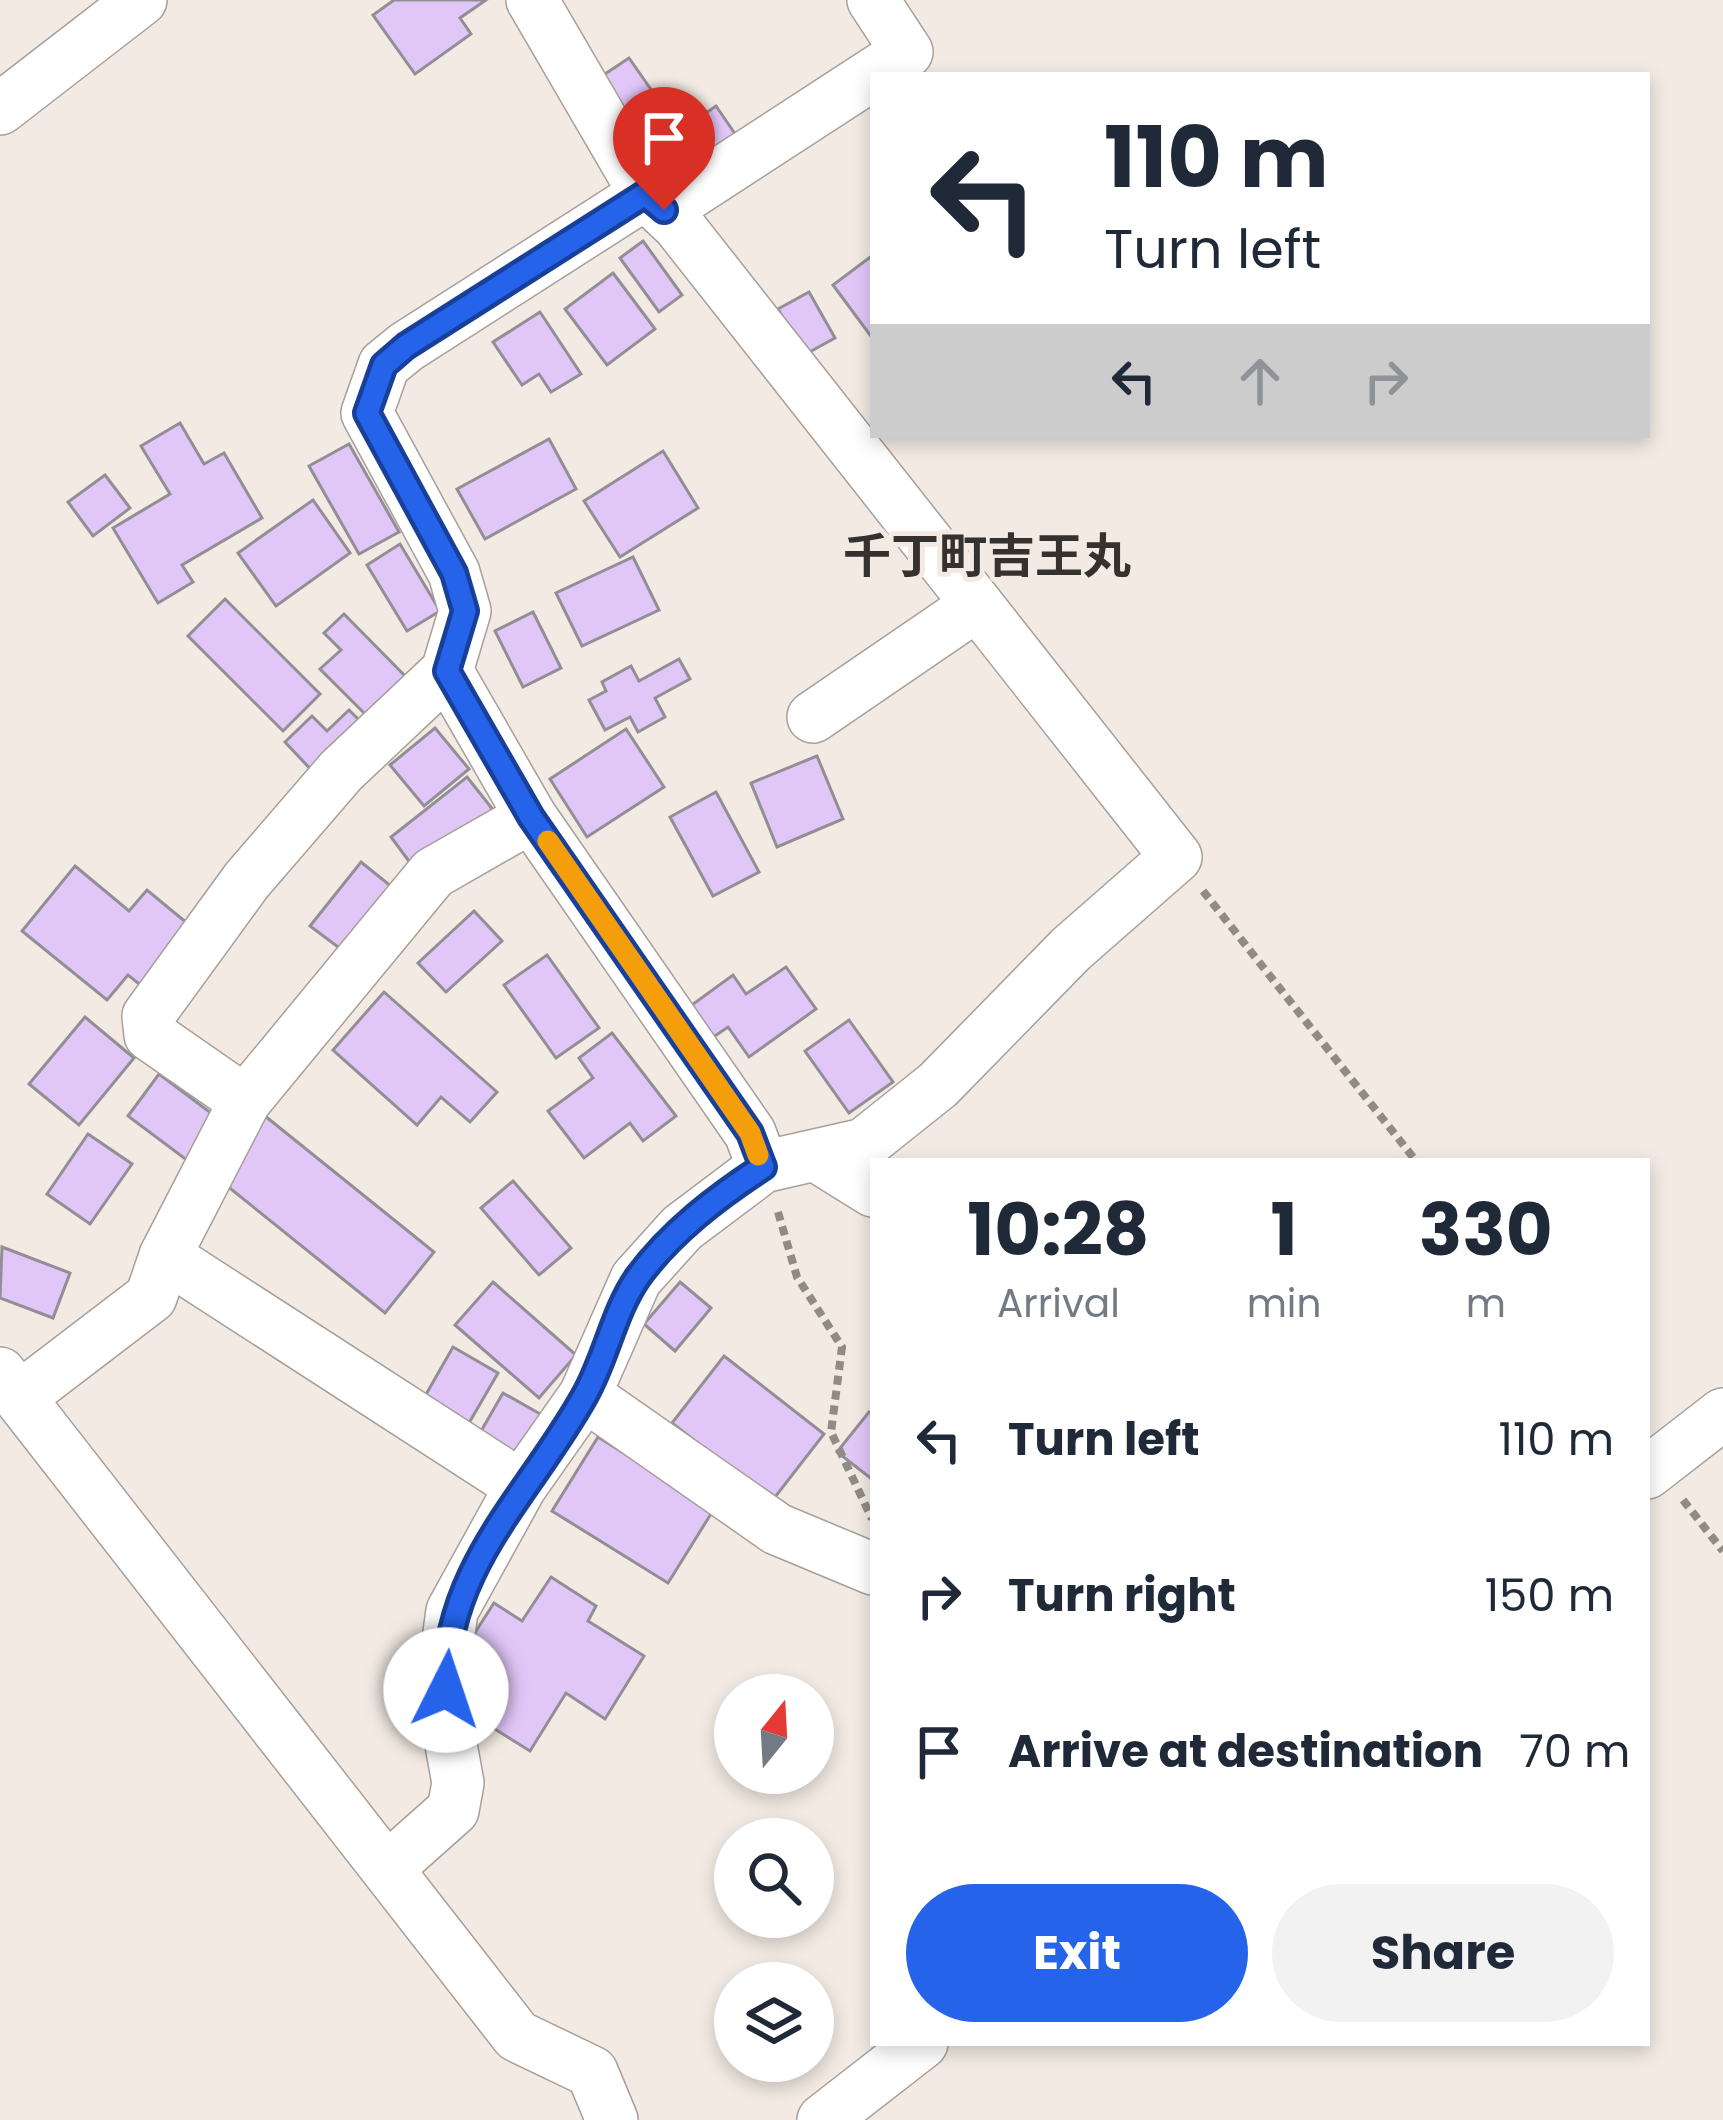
<!DOCTYPE html>
<meta charset="utf-8">
<style>
:root{--surface:#fff;--page:#f2f2f3;--text:#1f2937;--muted:#747a83;--accent:#2563eb}
body{margin:0;font-family:Poppins,"Noto Sans JP",sans-serif;background:var(--page);color:var(--text);height:100vh;display:flex;flex-direction:column;font-size:45px;white-space:nowrap}
*{box-sizing:border-box;margin:0}
p{font-size:39px;color:var(--muted)}
.icon{flex:none;width:66px;height:66px;fill:none;stroke:currentColor;stroke-width:2;stroke-linecap:round;stroke-linejoin:round}
.map{position:relative;flex:1;overflow:hidden}
.panel{position:absolute;left:870px;top:1158px;width:780px;height:888px;display:flex;flex-direction:column;background:var(--surface);border-radius:0px;box-shadow:0 6px 18px #0003}
.panel>*{flex:none}
.top-card{position:absolute;left:870px;top:72px;width:780px;height:366px;border-radius:0px;box-shadow:0 6px 18px #0003;background:#fff;color:var(--text);overflow:hidden}
.needle{width:78px;rotate:18deg}
.tools{position:absolute;left:714px;top:1674px;display:grid;gap:24px}
.tools a{display:grid;place-items:center;width:120px;height:120px;border-radius:50%;background:var(--surface);box-shadow:0 6px 18px #0003;font-size:60px}
.pin{position:absolute;display:grid;place-items:center;width:102px;height:102px;color:#fff;margin:-123px -51px;border-radius:50% 50% 50% 0;rotate:-45deg;box-shadow:0 0 12px #0007}
.pin .icon{rotate:45deg}
.me{position:absolute;width:132px;margin:-66px;rotate:4deg;stroke-linejoin:round;filter:drop-shadow(0 0 9px #0008)}
.turn{display:flex;align-items:center;gap:42px;height:252px;padding:0 36px;font-size:54px}
.turn .icon{width:156px;height:156px;stroke-width:2.5}
.turn b{display:block;font-size:84px;line-height:102px}
.lanes{display:flex;align-items:center;height:114px;padding:0 36px;background:#0003;justify-content:center;gap:60px;direction:ltr}
.lanes .off{opacity:.35}
.eta{display:flex;justify-content:space-evenly;align-items:center;height:204px;text-align:center}
.eta b{font-size:72px;font-weight:700;line-height:84px}
.cta{display:flex;gap:24px;margin-top:auto;padding:24px 36px}
.cta a{flex:1;height:138px;border-radius:72px;background:var(--accent);color:#fff;font-size:48px;font-weight:700;line-height:138px;text-align:center}
.cta a+a{background:var(--page);color:var(--text)}
ul{padding:0;list-style:none}
li{display:flex;align-items:center;gap:36px;height:156px;padding:0 36px}
li div{flex:1}
li b{display:block;font-size:45px}
li em{font-style:normal}
.map>svg:first-child{display:block}
</style>
<div class="map">
<svg width="1723" height="2120" viewBox="0 0 1723 2120">
<rect width="100%" height="100%" fill="#f2eae3"/>
<!-- building -->
<g fill="#e1c7f8" stroke="#928e96" stroke-width="3">
<polygon points="394,0 486,0 460,18 471,34 415,74 373,15"/>
<polygon points="629,58 680,131 716,106 742,144 677,189 599,78"/>
<polygon points="643,241 682,295 659,312 620,258"/>
<polygon points="873,255 873,339 833,285"/>
<polygon points="613,273 655,329 607,365 565,309"/>
<polygon points="809,292 835,338 804,355 778,309"/>
<polygon points="540,312 581,374 551,392 539,374 522,385 493,342"/>
<polygon points="180,423 204,464 224,453 262,518 182,565 193,582 158,603 113,528 170,494 141,446"/>
<polygon points="549,439 576,489 485,539 457,489"/>
<polygon points="349,444 399,532 359,554 309,466"/>
<polygon points="663,451 698,508 620,557 584,501"/>
<polygon points="105,475 130,508 93,536 68,502"/>
<polygon points="313,500 350,553 276,606 238,553"/>
<polygon points="400,544 440,611 407,631 367,565"/>
<polygon points="633,557 659,610 582,646 556,593"/>
<polygon points="225,599 320,694 283,731 188,636"/>
<polygon points="533,612 561,668 523,687 495,631"/>
<polygon points="344,614 411,682 372,721 320,669 341,650 324,633"/>
<polygon points="679,659 690,679 655,698 665,717 638,732 630,717 605,730 589,700 606,691 602,682 631,666 639,681"/>
<polygon points="349,710 366,727 316,775 285,742 312,716 327,731"/>
<polygon points="435,728 469,769 424,806 390,765"/>
<polygon points="626,729 664,787 587,837 550,779"/>
<polygon points="817,756 843,819 777,847 751,783"/>
<polygon points="467,777 494,811 417,872 391,837"/>
<polygon points="716,792 759,872 713,896 670,817"/>
<polygon points="361,862 392,887 342,950 310,926"/>
<polygon points="75,866 129,911 147,890 193,928 143,987 128,975 107,1000 22,931"/>
<polygon points="474,911 502,941 446,992 418,963"/>
<polygon points="547,955 599,1028 556,1058 504,985"/>
<polygon points="786,967 816,1009 749,1057 728,1027 712,1038 689,1007 733,975 746,994"/>
<polygon points="384,992 497,1092 470,1122 441,1097 417,1125 333,1050"/>
<polygon points="85,1017 134,1058 79,1125 29,1084"/>
<polygon points="849,1020 893,1082 849,1113 805,1051"/>
<polygon points="612,1033 676,1116 643,1141 630,1123 584,1158 548,1111 593,1078 579,1058"/>
<polygon points="159,1074 219,1119 188,1161 128,1116"/>
<polygon points="265,1116 434,1252 385,1313 216,1177"/>
<polygon points="88,1134 132,1164 90,1224 47,1194"/>
<polygon points="513,1181 571,1248 539,1275 481,1208"/>
<polygon points="2,1247 70,1273 53,1318 0,1298"/>
<polygon points="493,1282 576,1355 539,1398 455,1325"/>
<polygon points="680,1282 711,1308 675,1351 644,1324"/>
<polygon points="453,1347 498,1373 469,1423 424,1398"/>
<polygon points="724,1356 824,1434 772,1501 672,1423"/>
<polygon points="503,1393 542,1415 519,1456 480,1433"/>
<polygon points="869,1412 873,1415 873,1480 837,1452"/>
<polygon points="598,1437 714,1509 668,1583 552,1511"/>
<polygon points="551,1577 596,1606 588,1621 644,1656 605,1719 566,1693 530,1751 458,1706 488,1659 467,1645 494,1603 522,1621"/>
</g>
<g fill="none" stroke-linecap="round" stroke-linejoin="round">
<!-- minor casing -->
<g stroke="#a79f99" stroke-width="54">
<g id="minor">
<polyline points="0,109 141,0"/>
<polyline points="645,194 406,347 384,365 367,413 454,573 465,611 447,671 531,817 750,1133 763,1167"/>
<polyline points="664,210 907,52 873,0"/>
<polyline points="813,717 977,605"/>
<polyline points="245,1101 150,1035 148,1016 247,880 341,771 447,671"/>
<polyline points="820,1158 873,1191"/>
<polyline points="165,1256 521,1486"/>
<polyline points="0,1373 517,2036 592,2072 612,2120"/>
<polyline points="585,1395 777,1529 873,1569"/>
<polyline points="20,1397 151,1297 165,1256 245,1101 433,873 531,817"/>
<polyline points="1647,1473 1723,1414"/>
<polyline points="389,1867 453,1810 458,1783 446,1717 445,1662 452,1611 521,1486 585,1395 636,1279 682,1228 763,1167 864,1144 938,1085 1071,949 1176,857 678,225 645,194 532,0"/>
<polyline points="823,2120 922,2043"/>
</g>
</g>
<!-- path -->
<g stroke="#918b86" stroke-width="8" stroke-dasharray="9 6" stroke-linecap="butt">
<polyline points="1203,891 1416,1161"/>
<polyline points="778,1212 797,1277 842,1347 831,1432 872,1519"/>
<polyline points="1683,1500 1723,1551"/>
</g>
<!-- minor -->
<use href="#minor" stroke="#fff" stroke-width="51"/>
</g>
<g fill="none" stroke-linecap="round" stroke-linejoin="round">
<!-- route casing -->
<g stroke="#184099" stroke-width="30">
<path id="route" d="M 446,1690 C 443,1568 531,1493 585,1395 C 606,1358 614,1311 638,1277 C 671,1232 717,1197 763,1167 L 750,1133 L 531,817 L 447,671 L 465,611 L 454,573 L 367,413 L 384,365 L 406,346 L 645,194 L 664,210"/>
</g>
<!-- route -->
<use href="#route" stroke="#2563eb" stroke-width="21"/>
<!-- slow -->
<polyline stroke="#f59e0b" stroke-width="21" points="548,841 750,1133 758,1155"/>
</g>
<g text-anchor="middle" dominant-baseline="central" stroke-width="10" stroke-linejoin="round" paint-order="stroke">
<!-- quarter labels -->
<g font-size="48" font-weight="bold" fill="#34312e" stroke="#f2eae3">
<text x="987" y="556">千丁町吉王丸</text>
</g>
</g>
</svg>
<div class="tools">
<a><svg class="needle" viewBox="-14 -14 28 28"><path d="M0-13l5 13h-10z" fill="#e53935"/><path d="M0 13l5-13h-10z" fill="#747a83"/></svg></a>
<a><svg class="icon" aria-label="search" viewBox="0 0 24 24"><circle cx="10" cy="10" r="6"/><path d="M15 15l6 6"/></svg></a>
<a><svg class="icon" aria-label="layers" viewBox="0 0 24 24"><path d="M12 4l9 5-9 5-9-5zM3 14l9 5 9-5"/></svg></a>
</div>
<div class="pin" style="left:664px;top:210px;background:#d93025"><svg class="icon" aria-label="arrive" viewBox="0 0 24 24"><path d="M6 21V4h12l-3 4 3 4H6"/></svg></div>
<svg class="me" style="left:446px;top:1690px" viewBox="-20 -20 40 40"><circle r="19" fill="#fff"/><path d="M0-13L10 11 0 6-10 11z" fill="#2563eb"/></svg>
<div class="top-card">
<div class="turn"><svg class="icon" aria-label="left" viewBox="0 0 24 24"><path d="M17 20v-9H6M10 6l-5 5 5 5"/></svg><div><b>110 m</b>Turn left</div></div>
<div class="lanes"><svg class="icon" aria-label="left" viewBox="0 0 24 24"><path d="M17 20v-9H6M10 6l-5 5 5 5"/></svg><svg class="icon off" aria-label="ahead" viewBox="0 0 24 24"><path d="M12 20V5M6 11l6-6 6 6"/></svg><svg class="icon off" aria-label="right" viewBox="0 0 24 24"><path d="M7 20v-9h11M14 6l5 5-5 5"/></svg></div>
</div>
<section class="panel">
<div class="eta">
<div><b>10:28</b><p>Arrival</p></div>
<div><b>1</b><p>min</p></div>
<div><b>330</b><p>m</p></div>
</div>
<ul>
<li><svg class="icon" aria-label="left" viewBox="0 0 24 24"><path d="M17 20v-9H6M10 6l-5 5 5 5"/></svg><div><b>Turn left</b></div><em>110 m</em></li>
<li><svg class="icon" aria-label="right" viewBox="0 0 24 24"><path d="M7 20v-9h11M14 6l5 5-5 5"/></svg><div><b>Turn right</b></div><em>150 m</em></li>
<li><svg class="icon" aria-label="arrive" viewBox="0 0 24 24"><path d="M6 21V4h12l-3 4 3 4H6"/></svg><div><b>Arrive at destination</b></div><em>70 m</em></li>
</ul>
<div class="cta"><a>Exit</a><a>Share</a></div>
</section>
</div>
